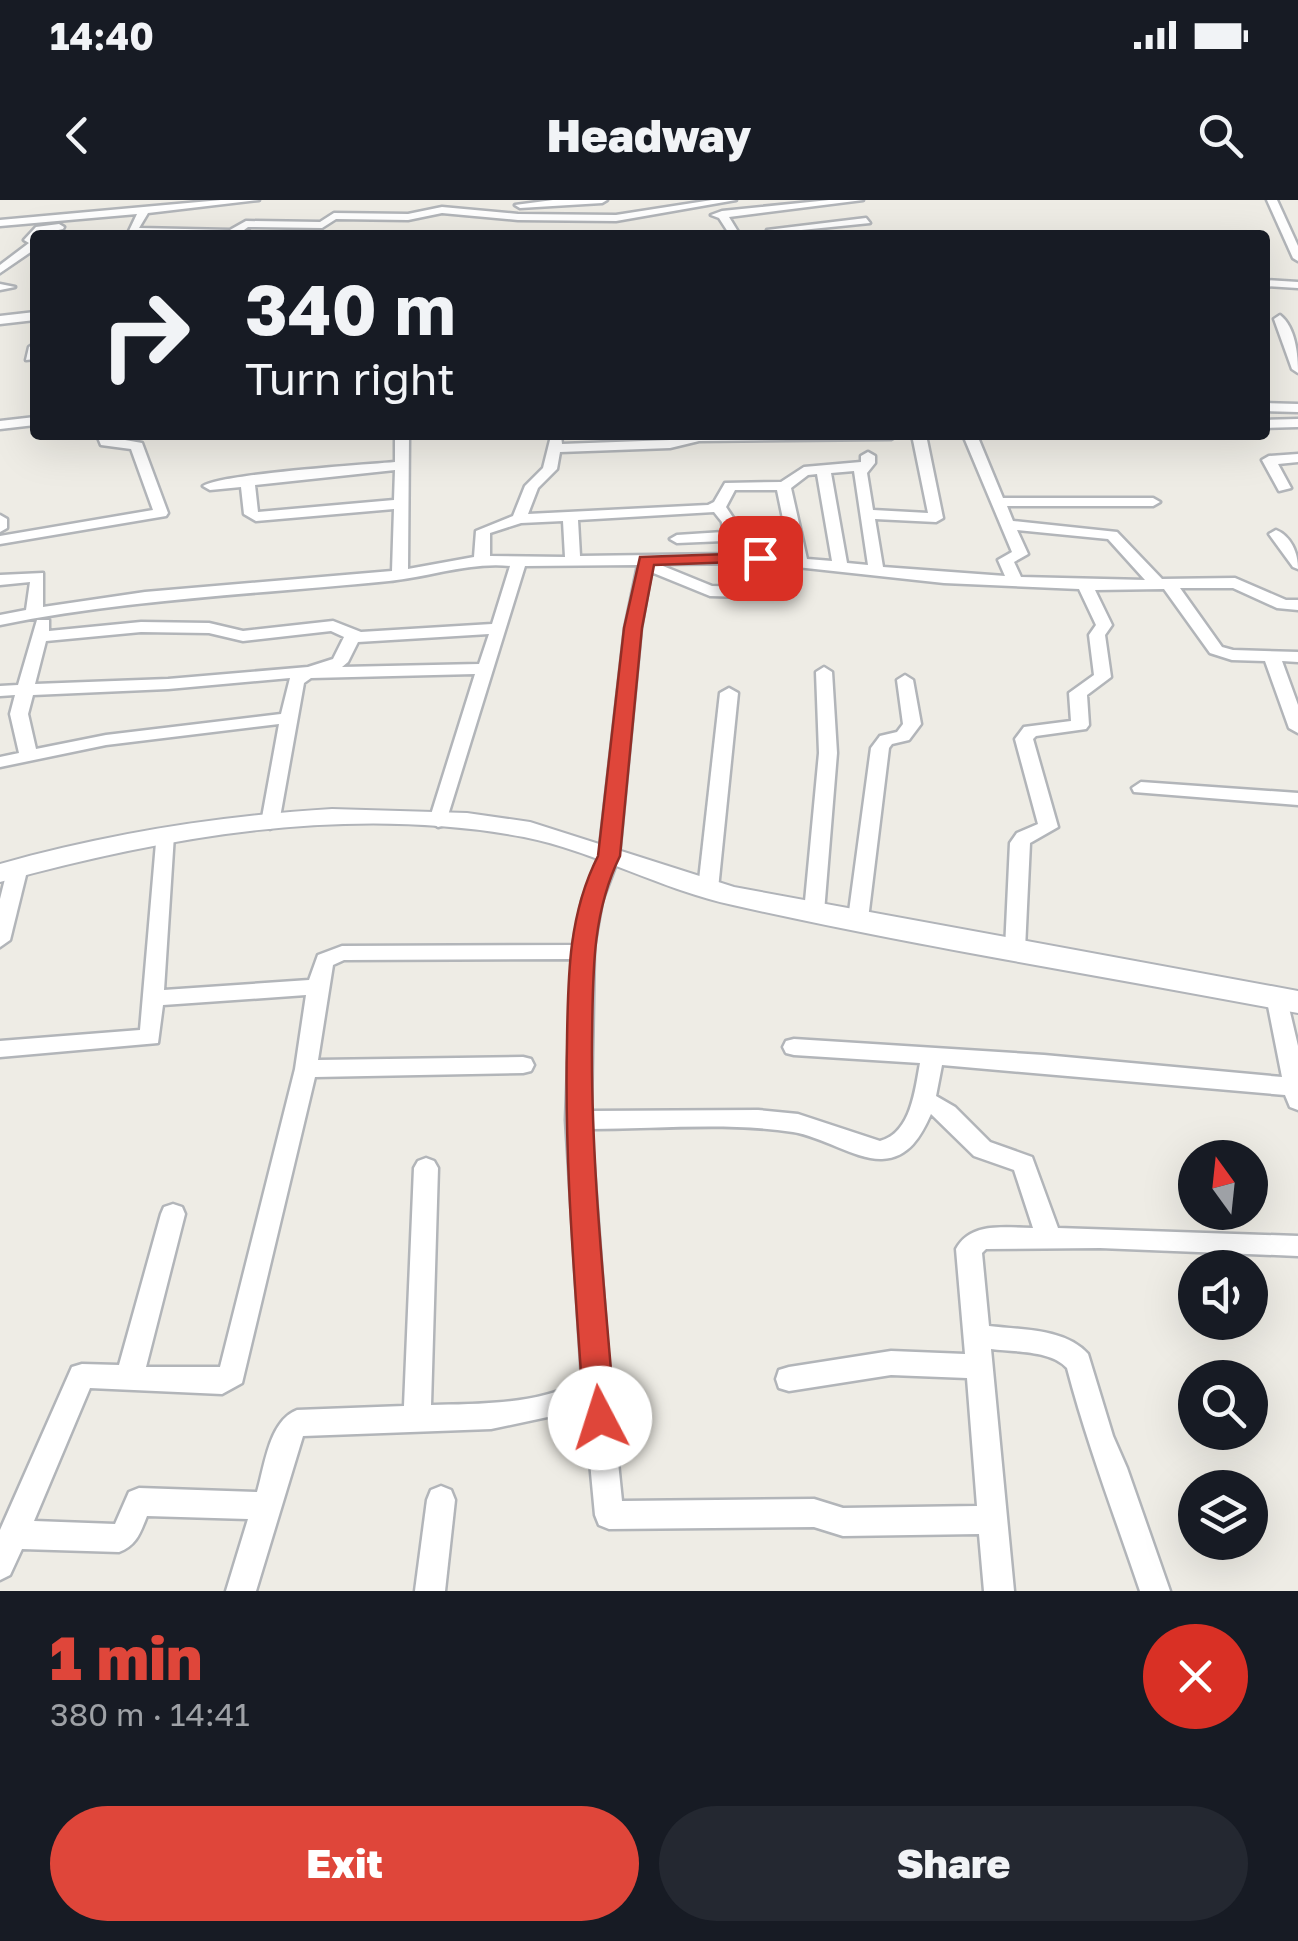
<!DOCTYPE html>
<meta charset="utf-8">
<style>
:root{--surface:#171b24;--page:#242831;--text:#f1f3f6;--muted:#9ea1a6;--accent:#df463a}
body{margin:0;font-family:"Golos Text",sans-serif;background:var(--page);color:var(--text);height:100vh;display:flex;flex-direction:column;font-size:38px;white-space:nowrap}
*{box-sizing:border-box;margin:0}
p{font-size:32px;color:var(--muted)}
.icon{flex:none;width:55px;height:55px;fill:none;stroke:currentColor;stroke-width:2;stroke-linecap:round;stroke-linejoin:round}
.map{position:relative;height:1391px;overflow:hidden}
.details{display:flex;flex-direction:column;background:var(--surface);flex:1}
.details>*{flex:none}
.banner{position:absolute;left:30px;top:30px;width:1240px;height:210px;border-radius:10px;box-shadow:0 10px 40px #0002;background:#171b24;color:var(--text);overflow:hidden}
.needle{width:65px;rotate:345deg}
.tools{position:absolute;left:1178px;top:940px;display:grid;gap:20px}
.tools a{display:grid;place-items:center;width:90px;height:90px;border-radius:50%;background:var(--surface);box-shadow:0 10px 40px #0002;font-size:50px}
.pin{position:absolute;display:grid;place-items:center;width:85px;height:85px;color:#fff;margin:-42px;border-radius:20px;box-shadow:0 5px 15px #0006}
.me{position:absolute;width:110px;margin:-55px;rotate:355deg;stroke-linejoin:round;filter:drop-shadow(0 0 8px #0008)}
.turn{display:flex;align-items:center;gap:35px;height:210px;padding:0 50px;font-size:45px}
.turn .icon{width:130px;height:130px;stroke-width:2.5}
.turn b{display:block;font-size:70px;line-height:85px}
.round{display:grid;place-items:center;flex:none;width:105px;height:105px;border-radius:52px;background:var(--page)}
.summary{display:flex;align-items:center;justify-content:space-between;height:170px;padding:0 50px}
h1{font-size:60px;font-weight:800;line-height:75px;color:var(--accent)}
.primary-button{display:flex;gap:20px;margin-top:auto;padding:20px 50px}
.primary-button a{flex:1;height:115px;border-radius:60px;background:var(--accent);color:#fff;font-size:40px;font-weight:800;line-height:115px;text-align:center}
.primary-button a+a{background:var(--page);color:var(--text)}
.status{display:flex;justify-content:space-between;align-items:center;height:70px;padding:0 50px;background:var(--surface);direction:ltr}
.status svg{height:28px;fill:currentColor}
header{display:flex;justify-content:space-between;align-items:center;height:130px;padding:0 50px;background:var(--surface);font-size:45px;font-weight:800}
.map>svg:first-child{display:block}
</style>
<div class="status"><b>14:40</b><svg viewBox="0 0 49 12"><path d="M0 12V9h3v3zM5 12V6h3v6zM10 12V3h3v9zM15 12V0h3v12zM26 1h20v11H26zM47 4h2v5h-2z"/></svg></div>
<header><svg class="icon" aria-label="back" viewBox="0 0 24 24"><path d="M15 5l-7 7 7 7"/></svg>Headway<svg class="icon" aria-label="search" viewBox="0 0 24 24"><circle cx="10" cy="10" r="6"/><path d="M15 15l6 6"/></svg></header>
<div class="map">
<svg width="1298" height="1391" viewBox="0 0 1298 1391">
<rect width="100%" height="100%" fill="#eeece5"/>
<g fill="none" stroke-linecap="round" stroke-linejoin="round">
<!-- street casing -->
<g stroke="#b2b5b9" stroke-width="5">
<g id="street">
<polygon points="221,0 259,0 148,13 139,28 230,30 246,21 320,22 334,13 408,14 442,7 518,14 616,15 712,0 736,0 616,21 518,20 442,13 408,20 336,19 322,28 248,27 244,30 249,31 249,35 128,33 137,14 0,26 0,20"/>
<polygon points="553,0 607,0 602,3 520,8 515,5"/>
<polygon points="829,0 863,0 729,17 740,35 730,35 719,18 711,15 722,11"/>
<polygon points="1267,0 1277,0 1298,46 1298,61 1293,58"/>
<polygon points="866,18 870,23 772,33 767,30"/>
<polygon points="59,24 64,27 63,29 35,35 35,49 0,73 0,65 29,43 24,40 36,27"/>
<polygon points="1265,80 1298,82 1298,88 1265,86"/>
<polygon points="0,84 15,87 0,90"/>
<polygon points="35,112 35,120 0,124 0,116"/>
<path d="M 1280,115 C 1295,127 1298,153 1298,173 L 1292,169 L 1274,119 Z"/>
<polygon points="35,143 35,159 26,160 29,147"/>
<polygon points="1265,203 1298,204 1298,212 1265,211"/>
<polygon points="35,217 35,225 0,229 0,221"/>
<polygon points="1298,219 1298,227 1265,228 1265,220"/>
<polygon points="97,235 142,243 168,313 166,316 0,344 0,336 153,310 131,249 101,245"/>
<path d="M 395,235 L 409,235 L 408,369 L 474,357 L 476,331 L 513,316 L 525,286 L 543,268 L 551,236 L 561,236 L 562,244 L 670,240 L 691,235 L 898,235 L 891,239 L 699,241 L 670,248 L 560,252 L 557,269 L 538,288 L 528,314 L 708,305 L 714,302 L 725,283 L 781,282 L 804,267 L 861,262 L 861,256 L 868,252 L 875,256 L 875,263 L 867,273 L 873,310 L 928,313 L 912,235 L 926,235 L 943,318 L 936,322 L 875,319 L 883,367 L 1005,376 L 998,360 L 1012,352 L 963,235 L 977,235 L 1003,298 L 1153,298 L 1160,302 L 1153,306 L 1007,306 L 1013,321 L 1117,332 L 1162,379 L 1235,378 L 1286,400 L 1298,400 L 1298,410 L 1277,408 L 1233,388 L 1180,388 L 1222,447 L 1233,450 L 1298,452 L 1298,462 L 1282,461 L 1298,505 L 1298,533 L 1289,528 L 1265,461 L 1232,460 L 1210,453 L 1164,389 L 1095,390 L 1112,425 L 1105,435 L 1111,477 L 1087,495 L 1089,525 L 1086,529 L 1036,536 L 1033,539 L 1058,627 L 1030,643 L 1025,749 L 1015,756 L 1005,749 L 1010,643 L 1017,633 L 1038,624 L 1015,539 L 1024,527 L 1071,521 L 1069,493 L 1094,475 L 1089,435 L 1096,425 L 1079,389 L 944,383 L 760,363 L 658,364 L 712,386 L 780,388 L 788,393 L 780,398 L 710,396 L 651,372 L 641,428 L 619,656 L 602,701 L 594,747 L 591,911 L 758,910 L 798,914 L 880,941 C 911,933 915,890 920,863 L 794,855 L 786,853 L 783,847 L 786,841 L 794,839 L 1044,855 L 1282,877 L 1266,796 L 1269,791 L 1285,791 L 1298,846 L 1298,910 L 1290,907 L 1285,895 L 942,865 L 936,896 L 955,907 L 990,942 L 1032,957 L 1058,1028 L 1298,1036 L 1298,1056 L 1100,1048 L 986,1049 L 982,1053 L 989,1126 C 1021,1130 1065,1128 1088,1154 L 1113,1236 L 1127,1268 L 1170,1391 L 1140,1391 C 1115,1317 1087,1244 1067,1168 C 1051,1150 1014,1152 991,1149 L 1014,1391 L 984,1391 L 979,1334 L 843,1336 L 814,1327 L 609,1329 L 599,1325 L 595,1315 L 585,1209 L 491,1229 L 303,1236 L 256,1391 L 226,1391 L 248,1319 L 147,1316 C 140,1333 137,1345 119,1352 L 22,1349 L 10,1375 L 0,1380 L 0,1330 L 72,1167 L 82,1164 L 119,1165 L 161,1014 L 164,1007 L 173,1004 L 182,1007 L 185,1014 L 146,1167 L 220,1167 L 295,869 L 306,795 L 163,805 L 158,843 L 0,857 L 0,841 L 140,830 L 157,631 L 171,631 L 174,635 L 164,790 L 309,780 L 318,755 L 342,746 L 573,745 L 582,701 L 599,656 L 625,428 L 638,365 L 525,366 L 445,625 L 438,627 L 429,621 L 475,474 L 311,478 L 304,483 L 279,623 L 270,629 L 261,623 L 279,524 L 106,545 L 0,567 L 0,557 L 19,553 L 10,514 L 15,495 L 0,496 L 0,486 L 18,485 L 37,420 L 49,420 L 49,431 L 141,422 L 209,423 L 243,431 L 333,421 L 361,432 L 492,424 L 510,366 C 469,362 429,377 389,381 C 258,394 129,399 0,425 L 0,415 L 26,410 L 30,382 L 0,385 L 0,375 L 43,373 L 43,407 L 145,392 L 392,371 L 394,309 L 256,321 L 244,314 L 241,287 L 210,290 L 203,286 C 222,274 361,265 395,262 ZM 395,270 L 394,300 L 258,312 L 255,285 ZM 854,271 L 868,365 L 847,363 L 831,273 ZM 817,274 L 832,361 L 807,359 L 791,288 L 808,275 ZM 735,290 L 777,290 L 791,357 L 740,354 L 736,322 L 726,307 ZM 714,312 L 722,322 L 723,332 L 677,335 L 670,339 L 677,343 L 724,341 L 725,354 L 580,356 L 578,320 ZM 563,321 L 565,357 L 490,356 L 490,333 L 521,323 ZM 1017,330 L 1108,339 L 1145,380 L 1021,377 L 1014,362 L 1028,354 ZM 331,431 L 344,437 L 333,459 L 308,467 L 168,479 L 35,484 L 46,441 L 141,432 L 209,433 L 243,441 ZM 489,434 L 479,464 L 342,467 L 348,462 L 358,442 ZM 290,478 L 281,514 L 106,535 L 36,549 L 28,514 L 33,495 L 168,489 ZM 572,759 L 566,920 L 582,1179 C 546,1205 475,1204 431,1205 L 438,968 L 434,961 L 426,958 L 418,961 L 414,968 L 404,1206 L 297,1210 C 269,1221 265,1265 257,1292 L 139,1288 L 129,1292 L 115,1324 L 34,1321 L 90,1188 L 222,1194 L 242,1183 L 315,877 L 523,873 L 531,871 L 534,865 L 531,859 L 523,857 L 318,860 L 333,765 L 344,760 ZM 931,914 L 974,956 L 1014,970 L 1033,1028 C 1006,1028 971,1021 956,1049 L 965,1154 L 891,1151 L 789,1167 L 779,1170 L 776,1179 L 779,1188 L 789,1191 L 891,1175 L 967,1178 L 977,1306 L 843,1308 L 814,1299 L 622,1301 L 610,1185 L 591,929 C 658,929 728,922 793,932 C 821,936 856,960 882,959 C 909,958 921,936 931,914 Z"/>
<polygon points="1298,254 1298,262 1278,264 1291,288 1279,291 1262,260 1269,256"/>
<polygon points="0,315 7,319 7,328 0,332"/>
<path d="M 1276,330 C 1291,336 1298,353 1298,369 L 1293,367 L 1269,334 Z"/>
<polygon points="824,467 832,472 837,553 824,712 814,719 804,712 819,553 816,472"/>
<polygon points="905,475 913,480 921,524 909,540 892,544 889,548 868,719 858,726 848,719 871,548 880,536 897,532 903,524 897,480"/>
<polygon points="729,488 738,493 718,689 708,696 698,689 720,493"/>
<polygon points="1141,582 1298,593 1298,605 1134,592 1132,588"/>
<polygon points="18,661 28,667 10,740 0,747 0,699 8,667"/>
<polygon points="441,1286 451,1290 455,1300 445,1391 415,1391 427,1300 431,1290"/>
</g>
</g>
<!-- secondary casing -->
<g stroke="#b1b4b9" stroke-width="4">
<path id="secondary" d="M 332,609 L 467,613 L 530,622 L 734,687 L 1298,791 L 1298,813 C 1110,777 919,747 733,705 C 662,690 595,651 524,637 C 350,604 168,636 0,682 L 0,664 C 110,633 218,616 332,609 Z"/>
</g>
<!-- street -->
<use href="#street" fill="#fff" fill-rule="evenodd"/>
<!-- secondary -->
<use href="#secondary" fill="#fff" fill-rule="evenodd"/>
</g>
<!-- route -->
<path fill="#df463a" stroke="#912e26" stroke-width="2.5" d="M 760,353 L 766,354 L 766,361 L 654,365 L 642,428 L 620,656 C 591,715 593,778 592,843 C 591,968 605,1093 615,1218 L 611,1228 L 600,1232 L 588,1228 L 584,1218 C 576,1093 564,968 567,842 C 568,778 568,715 598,656 L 624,428 L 640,357 Z"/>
</svg>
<div class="tools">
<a><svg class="needle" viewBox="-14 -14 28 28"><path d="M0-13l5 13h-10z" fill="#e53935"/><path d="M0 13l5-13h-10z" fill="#9ea1a6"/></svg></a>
<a><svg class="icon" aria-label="sound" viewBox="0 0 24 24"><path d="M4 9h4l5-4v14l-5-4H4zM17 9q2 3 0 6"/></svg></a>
<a><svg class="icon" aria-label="search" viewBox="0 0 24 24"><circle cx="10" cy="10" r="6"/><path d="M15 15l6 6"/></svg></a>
<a><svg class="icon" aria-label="layers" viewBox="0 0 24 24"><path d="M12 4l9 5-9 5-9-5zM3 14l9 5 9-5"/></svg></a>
</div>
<div class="pin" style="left:760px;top:358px;background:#d93025"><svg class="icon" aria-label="arrive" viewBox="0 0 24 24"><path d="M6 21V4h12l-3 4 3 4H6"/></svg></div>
<svg class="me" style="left:600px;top:1218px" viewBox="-20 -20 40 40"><circle r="19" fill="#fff"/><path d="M0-13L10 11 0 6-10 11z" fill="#df463a"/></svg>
<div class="banner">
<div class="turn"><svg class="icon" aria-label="right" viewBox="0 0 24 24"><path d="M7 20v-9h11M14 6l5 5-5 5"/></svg><div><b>340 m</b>Turn right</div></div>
</div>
</div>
<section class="details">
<div class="summary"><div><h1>1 min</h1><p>380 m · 14:41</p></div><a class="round" style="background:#d93025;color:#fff"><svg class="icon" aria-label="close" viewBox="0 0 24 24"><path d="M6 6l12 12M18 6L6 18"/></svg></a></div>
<div class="primary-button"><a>Exit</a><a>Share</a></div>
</section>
